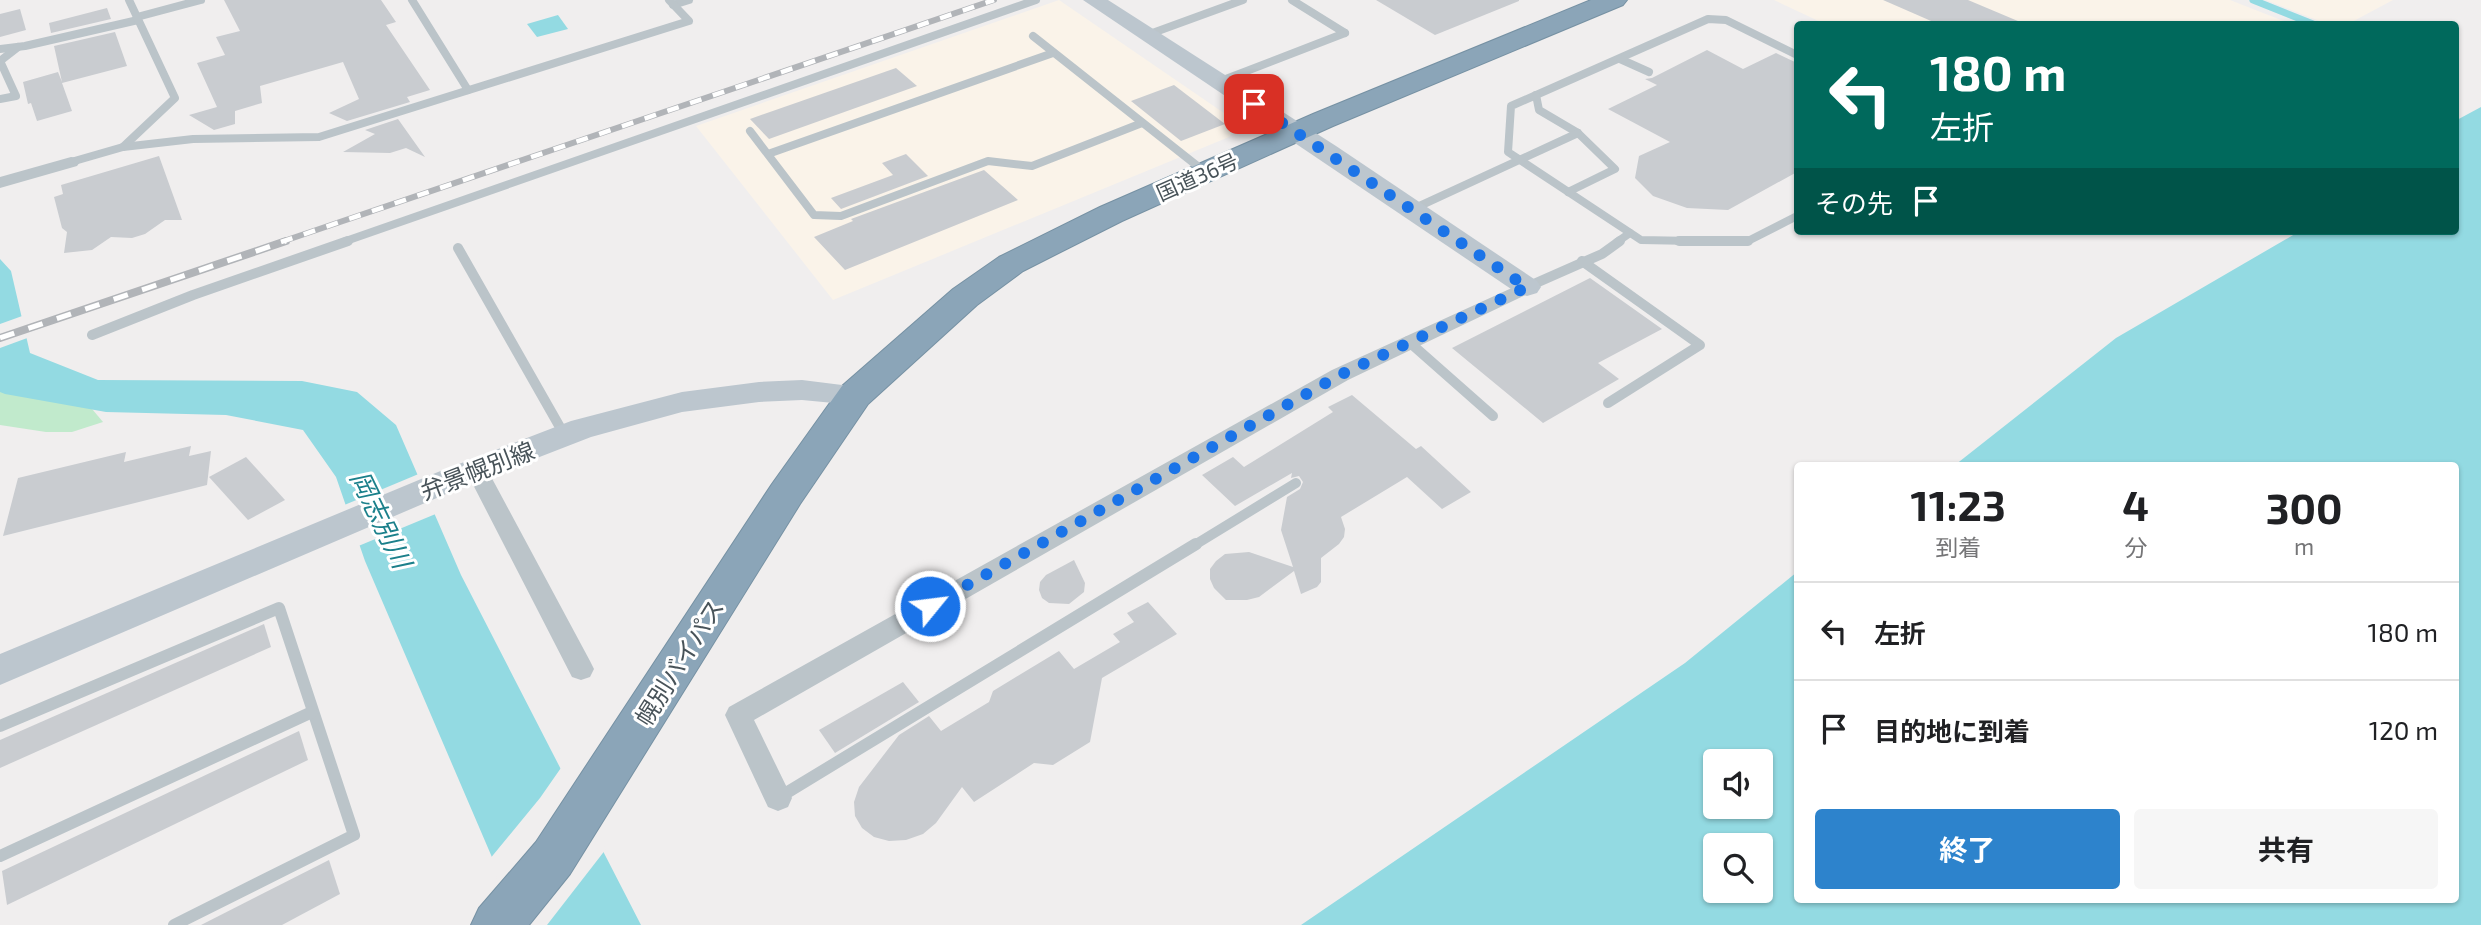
<!DOCTYPE html>
<html lang="ja">
<meta charset="utf-8">
<style>
:root{--surface:#fff;--page:#f6f6f6;--text:#202124;--muted:#757577;--line:#e0e0e0;--accent:#2d83cc}
body{margin:0;font-family:"Exo 2","Noto Sans JP",sans-serif;background:var(--page);color:var(--text);height:100vh;display:flex;flex-direction:column;font-size:26px;white-space:nowrap}
*{box-sizing:border-box;margin:0}
p{font-size:23px;color:var(--muted)}
.icon{flex:none;width:38px;height:38px;fill:none;stroke:currentColor;stroke-width:2;stroke-linecap:round;stroke-linejoin:round}
.map{position:relative;flex:1;overflow:hidden}
.details{position:absolute;left:1794px;top:462px;width:665px;height:441px;display:flex;flex-direction:column;background:var(--surface);border-radius:7px;box-shadow:0 2px 5px #0004}
.details>*{flex:none}
.banner{position:absolute;left:1794px;top:21px;width:665px;height:214px;border-radius:7px;box-shadow:0 2px 5px #0004;background:#00695c;color:#fff;overflow:hidden}
.controls{position:absolute;left:1703px;top:749px;display:grid;gap:14px}
.controls a{display:grid;place-items:center;width:70px;height:70px;border-radius:7px;background:var(--surface);box-shadow:0 2px 5px #0004;font-size:35px}
.pin{position:absolute;display:grid;place-items:center;width:60px;height:60px;color:#fff;margin:-30px;border-radius:14px;box-shadow:0 4px 10px #0006}
.me{position:absolute;width:77px;margin:-38px;rotate:61deg;stroke-linejoin:round;filter:drop-shadow(0 0 5px #0008)}
.turn{display:flex;align-items:center;gap:24px;height:147px;padding:0 21px;font-size:32px}
.turn .icon{width:91px;height:91px;stroke-width:2.5}
.turn b{display:block;font-size:49px;line-height:60px}
.then{display:flex;align-items:center;height:66px;padding:0 21px;background:#0003;gap:14px;font-size:26px}
.eta{display:flex;justify-content:space-evenly;align-items:center;height:119px;text-align:center}
.eta b{font-size:42px;font-weight:700;line-height:49px}
.action{display:flex;gap:14px;margin-top:auto;padding:14px 21px}
.action a{flex:1;height:80px;border-radius:7px;background:var(--accent);color:#fff;font-size:28px;font-weight:700;line-height:80px;text-align:center}
.action a+a{background:var(--page);color:var(--text)}
ul{padding:0;list-style:none}
li{display:flex;align-items:center;gap:21px;height:98px;padding:0 21px;border-top:2px solid var(--line)}
li div{flex:1}
li b{display:block;font-size:26px}
li em{font-style:normal}
.map>svg:first-child{display:block}
</style>
<div class="map">
<svg width="2481" height="925" viewBox="0 0 2481 925">
<rect width="100%" height="100%" fill="#f0eeee"/>
<!-- commercial -->
<g fill="#faf3e9">
<polygon points="1059,0 1237,122 1236,128 1229,137 833,300 696,126"/>
<polygon points="1774,0 2230,0 2291,24 1825,24"/>
<polygon points="2266,0 2393,0 2348,24 2327,24"/>
</g>
<!-- green -->
<polygon fill="#c1eacc" points="0,379 87,403 103,422 72,432 46,432 0,425"/>
<!-- water -->
<g fill="#93dae2" fill-rule="evenodd">
<polygon points="558,15 568,29 537,37 527,24"/>
<path d="M 2481,107 L 2481,925 L 1301,925 L 1685,663 L 1797,572 L 1797,900 L 2455,900 L 2455,466 L 1955,465 L 2116,338 L 2300,231 L 2455,231 L 2455,121 ZM 1760,761 L 1760,807 L 1715,807 L 1715,761 ZM 1760,845 L 1760,891 L 1715,891 L 1715,845 Z"/>
<polygon points="0,259 11,271 30,353 98,380 302,381 357,392 396,425 461,575 641,925 521,925 365,561 336,477 303,430 226,415 106,412 5,394 0,392"/>
</g>
<!-- pier -->
<g fill="#f0eeee">
<polygon points="25,315 30,337 0,348 0,324"/>
<polygon points="421,473 438,513 356,547 342,506"/>
<polygon points="563,765 606,849 547,925 517,925 489,860 540,798"/>
</g>
<g fill="none" stroke-linecap="round" stroke-linejoin="round">
<!-- stream -->
<polyline stroke="#93dae2" stroke-width="7" points="2253,0 2313,24"/>
</g>
<!-- building -->
<g fill="#c9ccd0">
<polygon points="224,0 381,0 396,22 386,25 430,90 407,97 410,102 347,121 329,113 359,99 343,62 260,86 262,103 235,111 235,124 214,130 189,115 217,107 197,63 225,55 216,37 240,31"/>
<polygon points="1376,0 1519,0 1519,1 1435,35"/>
<polygon points="1883,0 1968,0 2025,24 1938,24"/>
<polygon points="107,8 111,19 51,33 49,23"/>
<polygon points="20,9 26,30 0,37 0,14"/>
<polygon points="115,32 127,66 62,83 72,111 37,121 31,103 28,104 23,82 58,72 62,82 54,46"/>
<polygon points="1707,50 1743,69 1776,53 1797,63 1797,172 1728,210 1687,208 1653,196 1635,178 1639,156 1670,142 1608,109 1657,85 1645,79 1652,78"/>
<polygon points="896,68 917,86 769,139 750,119"/>
<polygon points="1174,85 1225,124 1181,141 1131,101"/>
<polygon points="398,119 425,157 406,148 390,153 343,152 375,134 365,130"/>
<polygon points="906,154 928,176 841,209 831,198 893,175 882,163"/>
<polygon points="159,156 182,220 165,220 145,234 132,238 111,237 92,250 64,253 67,232 62,228 54,197 63,194 61,185"/>
<polygon points="984,170 1018,200 845,270 814,237 853,221 851,219"/>
<polygon points="1590,278 1662,329 1598,363 1619,379 1543,423 1452,348"/>
<polygon points="1352,395 1416,449 1421,446 1471,492 1442,509 1407,477 1341,517 1345,529 1344,537 1339,544 1321,558 1321,582 1317,587 1301,594 1294,571 1259,597 1247,600 1226,600 1214,588 1210,579 1210,569 1216,561 1225,554 1249,552 1293,567 1281,530 1287,497 1300,489 1303,482 1299,476 1291,478 1292,473 1235,506 1202,475 1233,457 1244,467 1333,412 1328,407"/>
<polygon points="191,446 189,456 211,451 207,485 3,536 18,478 126,452 124,462"/>
<polygon points="246,457 285,500 248,520 209,477"/>
<polygon points="1074,560 1085,583 1084,592 1069,604 1049,603 1042,598 1039,590 1040,582 1046,575"/>
<polygon points="1148,602 1177,634 1102,678 1090,742 1053,765 1034,763 974,802 962,787 936,823 923,834 906,840 889,841 874,837 862,828 855,816 854,802 859,787 899,735 929,716 941,731 989,702 993,691 1059,651 1074,669 1120,642 1113,634 1134,622 1127,613"/>
<polygon points="264,624 271,647 0,768 0,740"/>
<polygon points="903,682 919,702 835,753 819,730"/>
<polygon points="299,731 308,760 7,905 2,871"/>
<polygon points="329,860 340,894 282,925 201,925"/>
</g>
<g fill="none" stroke-linecap="round" stroke-linejoin="round">
<!-- highway casing -->
<g stroke="#7691a3" stroke-width="2">
<polygon id="highway" points="1591,0 1627,0 1623,5 1333,126 1122,221 1023,271 977,305 868,404 800,504 570,874 529,925 471,925 479,908 536,842 772,484 842,386 953,289 999,257 1100,207 1313,114"/>
</g>
<!-- lane-far2 -->
<g stroke="#bbc4c9" stroke-width="8">
<polyline points="412,0 468,90"/>
<polyline points="1292,0 1345,33"/>
<polyline points="673,5 689,0"/>
<polyline points="137,17 201,0"/>
<polyline points="1147,35 1243,0"/>
<polyline points="1033,36 1205,172"/>
<polyline points="0,49 25,46 138,20"/>
<polyline points="1797,55 1726,20 1708,19 1511,106 1508,152 1641,240 1746,242 1797,216"/>
<polyline points="1620,59 1649,72"/>
<polyline points="1218,82 1345,33"/>
<polyline points="1536,95 1539,110 1578,133 1615,169 1568,192"/>
<polyline points="0,99 16,96 0,61 18,47"/>
<polyline points="750,131 814,215 841,216 988,161 1032,166 1142,123"/>
<polyline points="123,147 193,139 319,137 689,21 669,0"/>
<polyline points="768,154 1053,53"/>
<polyline points="71,162 123,147 175,98 129,0"/>
<polyline points="1413,209 1578,133"/>
<polyline points="343,242 1036,0"/>
<polyline points="1617,242 1630,233"/>
</g>
<!-- lane-far1 -->
<g stroke="#bbc4c9" stroke-width="10">
<polyline points="1679,241 1748,241"/>
<polyline points="458,248 565,436"/>
<polyline points="1582,261 1700,345 1608,403"/>
<polyline points="1527,287 1602,254 1620,241"/>
<polyline points="92,335 193,295 348,241"/>
<polyline points="1408,341 1493,416"/>
<polyline points="1193,546 1296,483"/>
</g>
<!-- lane -->
<g stroke="#bbc4c9" stroke-width="12">
<polyline points="0,726 279,608 354,835 174,925"/>
<polyline points="778,798 1196,544"/>
<polyline points="0,856 312,712"/>
</g>
<!-- street -->
<g fill="#bbc4c9" fill-rule="evenodd">
<polygon points="71,157 77,158 80,162 77,166 0,188 0,177"/>
<polygon points="1527,281 1534,283 1537,287 1534,291 1348,380 754,720 792,798 788,807 778,811 768,807 725,715 729,707 1332,370"/>
<polygon points="477,463 485,465 488,471 590,661 594,669 590,677 581,680 572,677 466,471 469,465"/>
</g>
<!-- secondary -->
<g fill="#bcc6ce" fill-rule="evenodd">
<polygon points="1083,0 1108,0 1336,146 1537,281 1541,287 1537,293 1527,296 1517,293"/>
<polygon points="802,380 866,388 870,395 866,402 855,405 802,400 759,402 682,412 591,437 460,488 0,685 0,654 438,472 571,421 682,392 759,382"/>
</g>
<!-- highway -->
<use href="#highway" fill="#8ba5b8" fill-rule="evenodd"/>
<!-- rail-far1 casing -->
<g stroke="#b1b4b8" stroke-width="6">
<polyline id="rail-far1" points="281,242 994,0"/>
</g>
<!-- rail casing -->
<g stroke="#b1b4b8" stroke-width="8">
<polyline id="rail" points="0,338 286,241"/>
</g>
<!-- rail-far1 -->
<use href="#rail-far1" stroke="#fff" stroke-width="4.5" stroke-dasharray="12" stroke-linecap="butt"/>
<!-- rail -->
<use href="#rail" stroke="#fff" stroke-width="5" stroke-dasharray="15" stroke-linecap="butt"/>
</g>
<g fill="none" stroke-linecap="round" stroke-linejoin="round">
<!-- route -->
<polyline stroke="#1a73e8" stroke-width="12" stroke-dasharray="0 21.6" points="930,606 1340,375 1527,287 1254,104"/>
</g>
<g text-anchor="middle" dominant-baseline="central" stroke-width="6" stroke-linejoin="round" paint-order="stroke">
<!-- far-street labels -->
<g font-size="21" fill="#485359" stroke="#fff">
<text transform="translate(1197 176) rotate(-24)">国道36号</text>
</g>
<!-- street labels -->
<g font-size="24" fill="#485359" stroke="#fff">
<text transform="translate(477 470) rotate(-21)">弁景幌別線</text>
<text transform="translate(679 662) rotate(-58)">幌別バイパス</text>
</g>
<!-- water labels -->
<g font-size="26" font-style="italic" fill="#1b808b" stroke="#fff">
<text transform="translate(382 519) rotate(64)">岡志別川</text>
</g>
</g>
</svg>
<div class="controls">
<a><svg class="icon" aria-label="sound" viewBox="0 0 24 24"><path d="M4 9h4l5-4v14l-5-4H4zM17 9q2 3 0 6"/></svg></a>
<a><svg class="icon" aria-label="search" viewBox="0 0 24 24"><circle cx="10" cy="10" r="6"/><path d="M15 15l6 6"/></svg></a>
</div>
<div class="pin" style="left:1254px;top:104px;background:#d93025"><svg class="icon" aria-label="arrive" viewBox="0 0 24 24"><path d="M6 21V4h12l-3 4 3 4H6"/></svg></div>
<svg class="me" style="left:930px;top:606px" viewBox="-20 -20 40 40"><circle r="17" fill="#1a73e8" stroke="#fff" stroke-width="3"/><path d="M0-11L8 9 0 5-8 9z" fill="#fff"/></svg>
<div class="banner">
<div class="turn"><svg class="icon" aria-label="left" viewBox="0 0 24 24"><path d="M17 20v-9H6M10 6l-5 5 5 5"/></svg><div><b>180 m</b>左折</div></div>
<div class="then">その先<svg class="icon" aria-label="arrive" viewBox="0 0 24 24"><path d="M6 21V4h12l-3 4 3 4H6"/></svg></div>
</div>
<section class="details">
<div class="eta">
<div><b>11:23</b><p>到着</p></div>
<div><b>4</b><p>分</p></div>
<div><b>300</b><p>m</p></div>
</div>
<ul>
<li><svg class="icon" aria-label="left" viewBox="0 0 24 24"><path d="M17 20v-9H6M10 6l-5 5 5 5"/></svg><div><b>左折</b></div><em>180 m</em></li>
<li><svg class="icon" aria-label="arrive" viewBox="0 0 24 24"><path d="M6 21V4h12l-3 4 3 4H6"/></svg><div><b>目的地に到着</b></div><em>120 m</em></li>
</ul>
<div class="action"><a>終了</a><a>共有</a></div>
</section>
</div>
